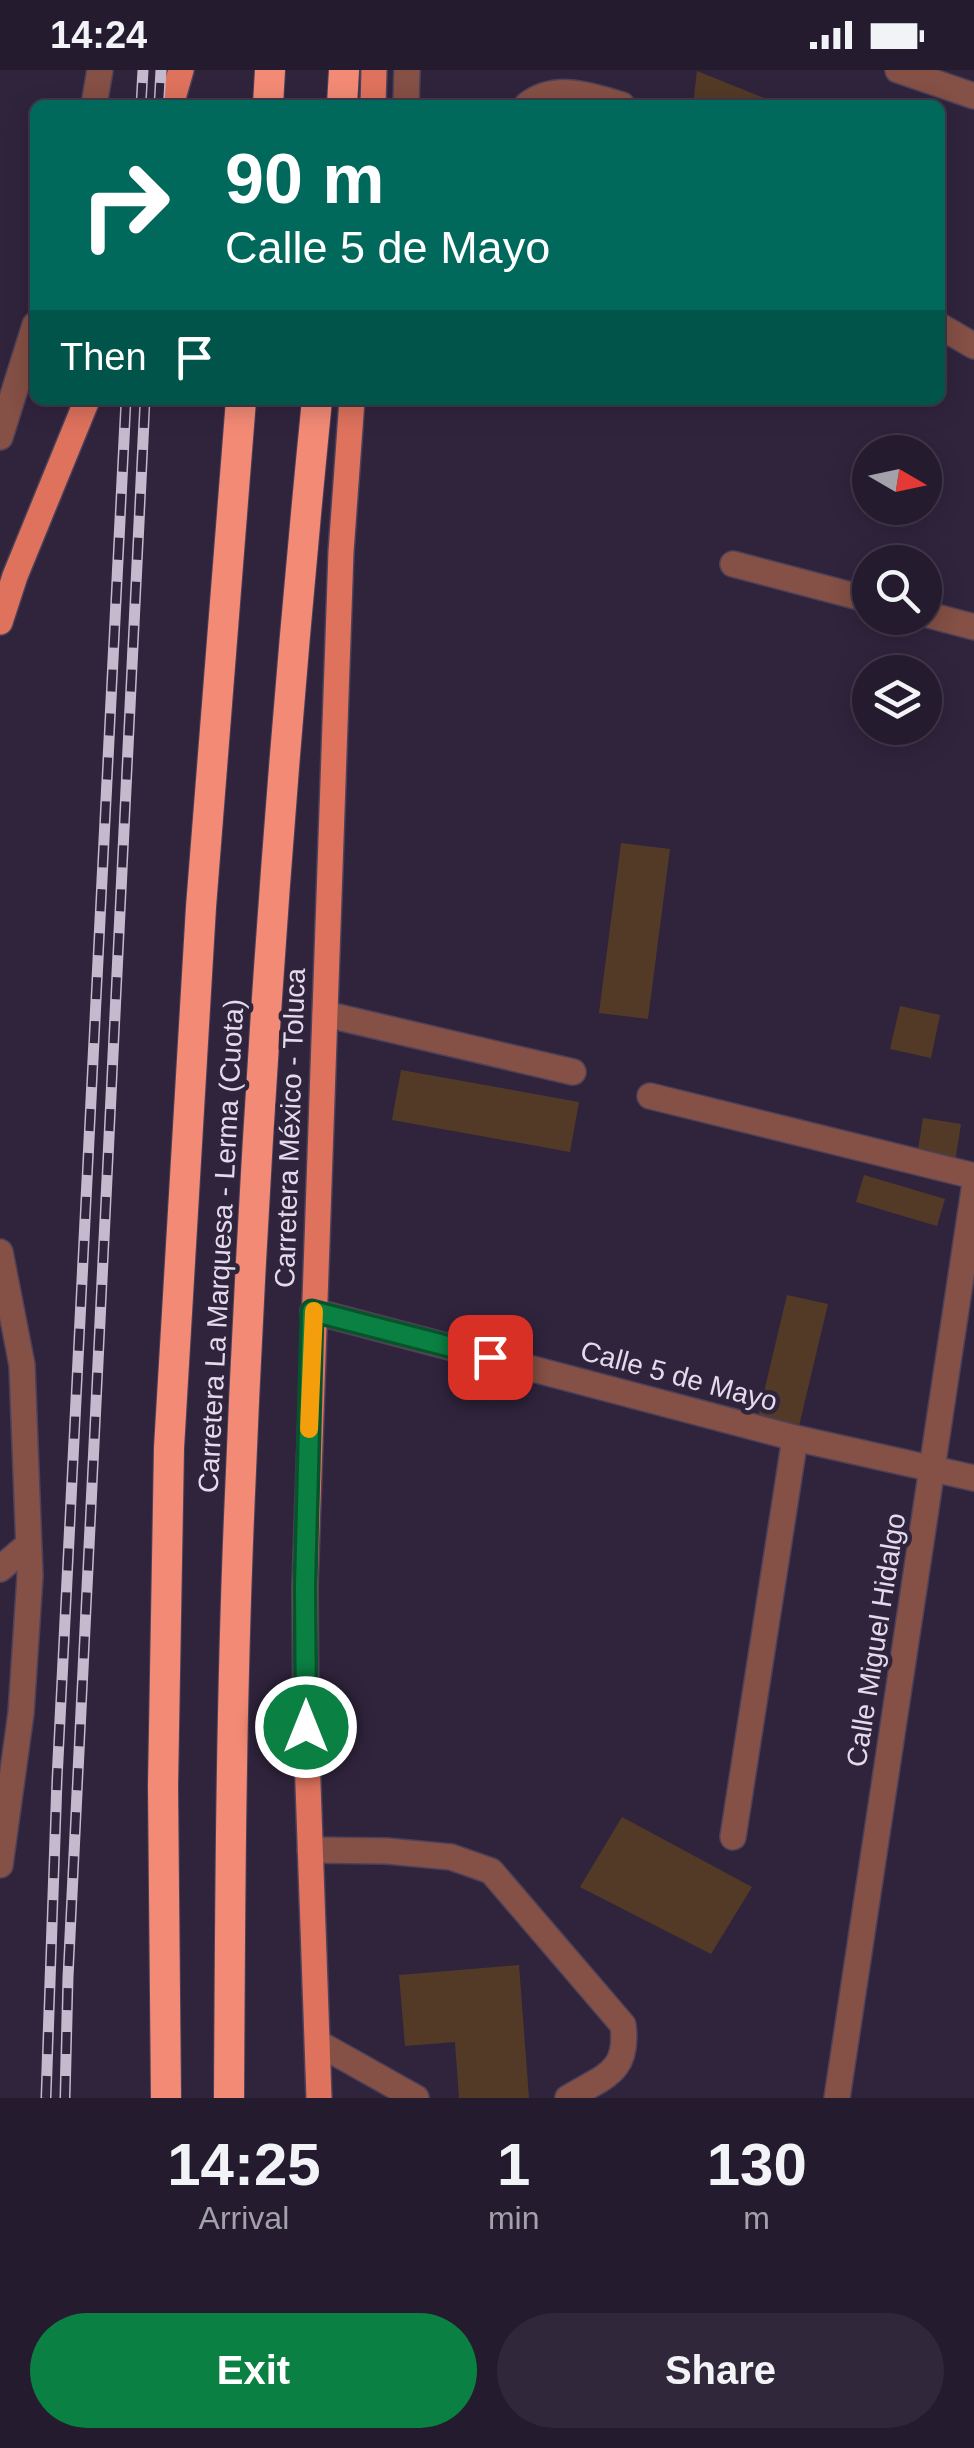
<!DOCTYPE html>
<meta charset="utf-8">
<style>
:root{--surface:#241b2e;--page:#30283a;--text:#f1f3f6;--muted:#a3a1aa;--line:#41394a;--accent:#0b8043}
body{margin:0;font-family:Helvetica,sans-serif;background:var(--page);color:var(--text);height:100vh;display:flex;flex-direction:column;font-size:38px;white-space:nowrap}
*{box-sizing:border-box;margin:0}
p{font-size:32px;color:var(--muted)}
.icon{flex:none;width:55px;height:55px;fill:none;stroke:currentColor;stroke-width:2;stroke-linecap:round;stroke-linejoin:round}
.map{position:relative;height:2028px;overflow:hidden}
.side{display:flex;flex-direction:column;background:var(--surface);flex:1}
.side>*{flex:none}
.top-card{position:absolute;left:30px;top:30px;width:915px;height:305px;border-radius:15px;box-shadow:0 5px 25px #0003,0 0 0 2px var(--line);background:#00695c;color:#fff;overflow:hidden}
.needle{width:65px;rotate:99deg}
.controls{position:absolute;left:852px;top:365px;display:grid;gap:20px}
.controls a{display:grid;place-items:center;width:90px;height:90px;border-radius:50%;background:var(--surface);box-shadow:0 5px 25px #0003,0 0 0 2px var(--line);font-size:50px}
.pin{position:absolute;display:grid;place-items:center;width:85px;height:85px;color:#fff;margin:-42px;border-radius:20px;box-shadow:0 5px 15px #0006}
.me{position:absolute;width:110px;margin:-55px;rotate:0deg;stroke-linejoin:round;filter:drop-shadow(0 0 8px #0008)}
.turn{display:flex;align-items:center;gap:35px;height:210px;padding:0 30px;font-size:45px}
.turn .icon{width:130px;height:130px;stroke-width:2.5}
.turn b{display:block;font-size:70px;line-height:85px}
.then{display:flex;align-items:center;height:95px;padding:0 30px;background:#0003;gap:20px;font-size:38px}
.eta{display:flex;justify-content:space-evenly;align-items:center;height:170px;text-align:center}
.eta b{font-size:60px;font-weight:800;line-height:70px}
.cta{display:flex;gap:20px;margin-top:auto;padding:20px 30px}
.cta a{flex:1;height:115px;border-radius:60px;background:var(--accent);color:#fff;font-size:40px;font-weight:800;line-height:115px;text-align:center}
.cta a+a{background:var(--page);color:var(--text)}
.status{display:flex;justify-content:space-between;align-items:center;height:70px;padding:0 50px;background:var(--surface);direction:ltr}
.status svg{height:28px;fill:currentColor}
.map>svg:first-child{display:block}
</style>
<div class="status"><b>14:24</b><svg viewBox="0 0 49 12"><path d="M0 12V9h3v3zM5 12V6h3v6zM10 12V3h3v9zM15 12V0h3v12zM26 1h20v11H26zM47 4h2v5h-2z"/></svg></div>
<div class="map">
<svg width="974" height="2028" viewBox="0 0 974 2028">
<rect width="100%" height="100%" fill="#30243d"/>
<!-- building -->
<g fill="#533a27">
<polygon points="697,1 764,28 761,35 693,35"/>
<polygon points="621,773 670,779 648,949 599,943"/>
<polygon points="900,936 940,945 931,988 890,979"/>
<polygon points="401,1000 579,1032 570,1082 392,1050"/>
<polygon points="923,1048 961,1054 955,1092 917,1086"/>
<polygon points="864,1105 945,1129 937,1156 856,1132"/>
<polygon points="787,1225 828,1234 799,1356 758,1347"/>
<polygon points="622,1747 752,1817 711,1884 580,1817"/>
<polygon points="519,1895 529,2028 459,2028 455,1972 405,1976 399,1905"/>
</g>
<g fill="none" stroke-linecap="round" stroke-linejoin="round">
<!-- minor casing -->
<g stroke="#4c4159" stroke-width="28">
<g id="minor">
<polyline points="898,0 974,26"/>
<polyline points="94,35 100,0"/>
<polyline points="406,35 407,0"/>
<path d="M 527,35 C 555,13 590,25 622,35"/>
<polyline points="940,256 974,276"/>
<polyline points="0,367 35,255"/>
<polyline points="733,494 870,530"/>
<polyline points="925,544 974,557"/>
<polyline points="325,944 573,1002"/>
<polyline points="650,1026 974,1106"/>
<polyline points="0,1182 22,1295 30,1506 21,1643 0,1795"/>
<polyline points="313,1241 795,1368 974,1408"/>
<polyline points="0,1499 28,1475"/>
<polyline points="733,1767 795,1368"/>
<path d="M 310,1780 L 387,1781 L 451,1787 L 491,1801 L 623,1955 C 629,2003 604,2006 568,2028"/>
<polyline points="318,1973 416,2028"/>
<polyline points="837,2028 974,1120"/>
</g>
</g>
<!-- major casing -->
<g stroke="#4c4159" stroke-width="28">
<g id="major">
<polyline points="171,35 181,0"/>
<polyline points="373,35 374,0"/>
<polyline points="0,552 15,506 87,330"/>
<polyline points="319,2028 306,1657 305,1517 341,482 352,330"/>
</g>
</g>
<!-- highway casing -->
<g stroke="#4c4159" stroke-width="32">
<g id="highway">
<polyline points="268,35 270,0"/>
<polyline points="342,35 344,0"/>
<polyline points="166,2028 163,1716 169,1378 201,837 241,330"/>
<path d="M 229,2028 C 230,1834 231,1640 239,1447 C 254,1074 280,701 317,330"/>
</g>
</g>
<!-- minor -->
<use href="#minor" stroke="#855045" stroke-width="25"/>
<!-- major -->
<use href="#major" stroke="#de725d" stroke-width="25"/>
<!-- highway -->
<use href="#highway" stroke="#f28a75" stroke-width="30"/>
<!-- rail casing -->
<g stroke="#c3bbcd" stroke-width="11">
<g id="rail">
<polyline points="141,35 143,0"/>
<polyline points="159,35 161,0"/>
<polyline points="46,2028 57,1710 126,330"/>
<polyline points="65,2028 68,1907 145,330"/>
</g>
</g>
<!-- rail -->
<use href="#rail" stroke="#30243d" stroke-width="8" stroke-dasharray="22" stroke-linecap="butt"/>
</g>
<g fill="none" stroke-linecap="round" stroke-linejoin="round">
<!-- route casing -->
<g stroke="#07532c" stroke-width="25">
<polyline id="route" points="306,1657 305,1516 312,1241 490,1287"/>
</g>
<!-- route -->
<use href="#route" stroke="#0b8043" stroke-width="18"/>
<!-- slow -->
<polyline stroke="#f59e0b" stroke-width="18" points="309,1359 314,1241"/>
</g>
<g text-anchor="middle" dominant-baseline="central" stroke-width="9" stroke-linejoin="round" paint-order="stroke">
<!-- street labels -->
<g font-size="28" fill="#e2dbeb" stroke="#30243d">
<text transform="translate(290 1058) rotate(-88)">Carretera México - Toluca</text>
<text transform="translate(221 1176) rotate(-87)">Carretera La Marquesa - Lerma (Cuota)</text>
<text transform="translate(679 1306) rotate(15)">Calle 5 de Mayo</text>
<text transform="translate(876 1570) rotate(-81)">Calle Miguel Hidalgo</text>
</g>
</g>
</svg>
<div class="controls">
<a><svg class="needle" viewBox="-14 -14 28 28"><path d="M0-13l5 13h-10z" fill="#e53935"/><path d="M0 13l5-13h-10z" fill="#a3a1aa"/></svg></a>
<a><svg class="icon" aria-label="search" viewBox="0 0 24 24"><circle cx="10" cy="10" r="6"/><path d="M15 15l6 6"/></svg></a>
<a><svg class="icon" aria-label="layers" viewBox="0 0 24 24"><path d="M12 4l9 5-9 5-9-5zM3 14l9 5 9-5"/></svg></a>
</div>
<div class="pin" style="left:490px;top:1287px;background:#d93025"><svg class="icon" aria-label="arrive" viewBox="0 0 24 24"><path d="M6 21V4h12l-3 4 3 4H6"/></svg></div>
<svg class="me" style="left:306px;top:1657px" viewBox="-20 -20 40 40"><circle r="17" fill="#0b8043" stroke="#fff" stroke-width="3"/><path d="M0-11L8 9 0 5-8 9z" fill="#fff"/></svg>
<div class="top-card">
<div class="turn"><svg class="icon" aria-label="right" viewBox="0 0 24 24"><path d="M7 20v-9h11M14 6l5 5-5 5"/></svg><div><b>90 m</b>Calle 5 de Mayo</div></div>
<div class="then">Then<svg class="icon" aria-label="arrive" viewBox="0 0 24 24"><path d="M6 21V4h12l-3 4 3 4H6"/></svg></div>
</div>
</div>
<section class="side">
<div class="eta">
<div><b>14:25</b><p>Arrival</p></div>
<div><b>1</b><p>min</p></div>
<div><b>130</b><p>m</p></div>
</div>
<div class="cta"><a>Exit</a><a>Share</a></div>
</section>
